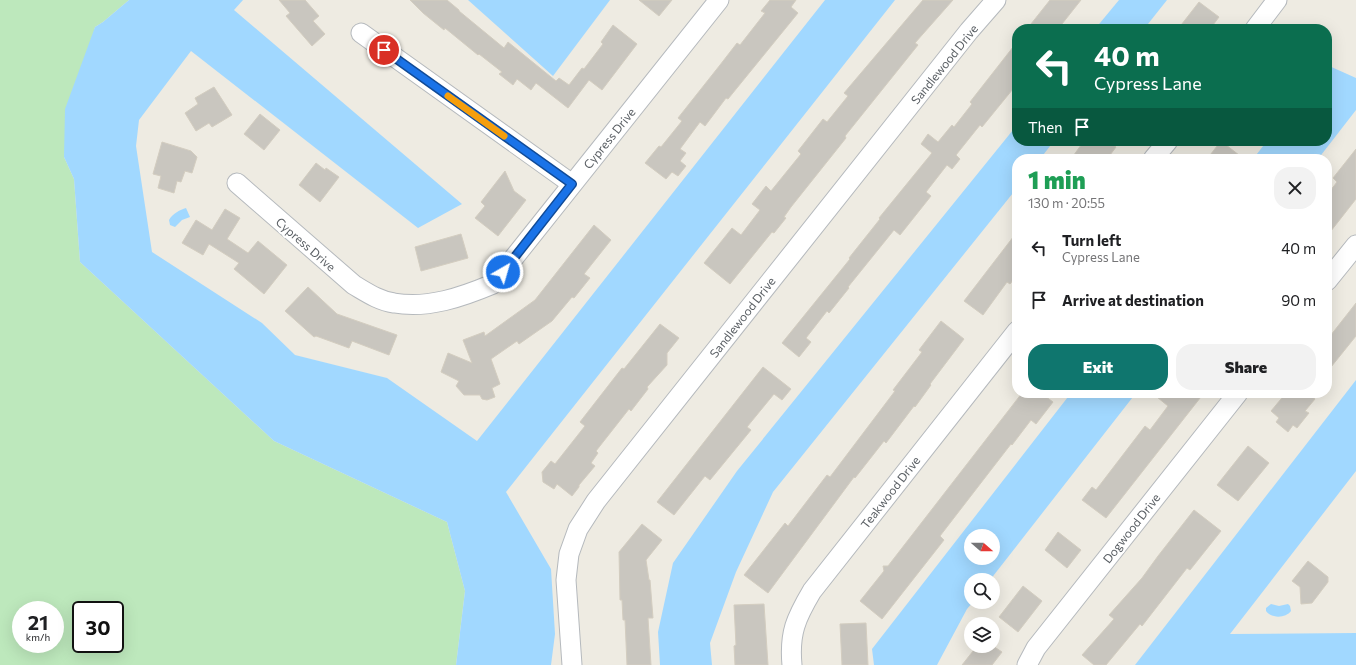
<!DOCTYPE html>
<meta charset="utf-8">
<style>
:root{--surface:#fff;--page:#f2f2f2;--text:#202124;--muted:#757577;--accent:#0f766e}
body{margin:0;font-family:Commissioner,sans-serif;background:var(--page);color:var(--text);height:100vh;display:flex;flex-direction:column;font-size:15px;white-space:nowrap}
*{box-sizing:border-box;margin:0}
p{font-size:13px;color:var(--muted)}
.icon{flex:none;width:22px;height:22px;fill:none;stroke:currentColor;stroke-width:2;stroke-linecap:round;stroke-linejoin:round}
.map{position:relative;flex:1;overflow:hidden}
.drawer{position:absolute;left:1012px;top:154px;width:320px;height:244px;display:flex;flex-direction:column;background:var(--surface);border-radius:16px;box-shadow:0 4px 16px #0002}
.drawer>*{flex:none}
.guide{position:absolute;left:1012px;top:24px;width:320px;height:122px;border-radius:16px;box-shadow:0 4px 16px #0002;background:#0b6e4f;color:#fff;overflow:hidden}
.needle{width:26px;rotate:110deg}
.fabs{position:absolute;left:964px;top:529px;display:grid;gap:8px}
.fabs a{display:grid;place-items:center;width:36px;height:36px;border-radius:50%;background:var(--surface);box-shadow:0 4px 16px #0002;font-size:20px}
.speed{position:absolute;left:12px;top:601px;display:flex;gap:8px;font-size:20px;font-weight:700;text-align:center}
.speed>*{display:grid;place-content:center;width:52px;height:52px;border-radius:50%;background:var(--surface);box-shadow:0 4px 16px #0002;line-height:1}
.speed small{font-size:10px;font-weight:400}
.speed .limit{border:2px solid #111;border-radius:6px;background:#fff;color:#111}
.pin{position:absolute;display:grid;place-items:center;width:34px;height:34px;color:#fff;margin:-17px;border:2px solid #fff;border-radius:50%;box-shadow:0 1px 4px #0007}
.me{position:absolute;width:44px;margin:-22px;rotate:38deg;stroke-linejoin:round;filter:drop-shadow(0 0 3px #0008)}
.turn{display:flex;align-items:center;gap:14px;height:84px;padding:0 16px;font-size:18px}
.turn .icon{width:52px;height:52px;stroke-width:2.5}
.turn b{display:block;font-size:28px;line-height:34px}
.then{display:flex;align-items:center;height:38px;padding:0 16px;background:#0003;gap:8px;font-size:15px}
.round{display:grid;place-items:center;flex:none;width:42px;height:42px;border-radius:16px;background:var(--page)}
.overview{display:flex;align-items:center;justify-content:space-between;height:68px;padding:0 16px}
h1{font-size:24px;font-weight:800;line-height:30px;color:#1e9e55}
.button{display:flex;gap:8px;margin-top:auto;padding:8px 16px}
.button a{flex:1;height:46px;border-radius:16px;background:var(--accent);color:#fff;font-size:16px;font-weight:800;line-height:46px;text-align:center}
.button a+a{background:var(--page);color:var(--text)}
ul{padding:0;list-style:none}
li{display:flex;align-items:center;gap:12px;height:52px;padding:0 16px}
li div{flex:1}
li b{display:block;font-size:15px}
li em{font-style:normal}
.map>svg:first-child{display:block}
</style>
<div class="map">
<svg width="1356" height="665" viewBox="0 0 1356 665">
<rect width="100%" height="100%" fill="#eeebe2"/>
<!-- green -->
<path fill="#bde8bc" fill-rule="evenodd" d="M 0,0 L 129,0 L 103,22 L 95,27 L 64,157 L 74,179 L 80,262 L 274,441 L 447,522 L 465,591 L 456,665 L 0,665 ZM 21,610 L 55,610 L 55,644 L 21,644 ZM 81,610 L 115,610 L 115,644 L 81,644 Z"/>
<!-- water -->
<g fill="#a1d8ff" fill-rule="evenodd">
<polygon points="129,0 243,0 234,10 462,204 418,228 191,51 139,120 136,146 152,252 262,323 295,355 387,378 477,441 825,0 895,0 506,492 551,569 555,634 551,665 456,665 465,591 447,522 274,441 80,262 74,179 64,157 65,109 95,27 103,22"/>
<polygon points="468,0 610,0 553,76"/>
<polygon points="1119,0 1167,0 1144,29 1095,29"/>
<polygon points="1327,65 1356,78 1356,110 1318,159 1253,159 1267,141 1327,141"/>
<polygon points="1017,125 1017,141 1054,141 1040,159 1017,159 1017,188 773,492 736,572 710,643 712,665 660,665 658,632 673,563 737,471"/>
<path d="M 186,208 L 190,217 L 182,220 L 175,227 L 170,225 L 169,220 C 173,213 180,210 186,208 Z"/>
<polygon points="1356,380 1356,471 1230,634 1356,633 1356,665 1135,665"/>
<path d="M 1071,393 L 1136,393 L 990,580 L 971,580 L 971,602 L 973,602 L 967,609 L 937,665 L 874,665 L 872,649 ZM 971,536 L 993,536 L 993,558 L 971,558 Z"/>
<path d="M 1271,604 L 1279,606 L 1288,604 L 1290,606 L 1291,611 C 1286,618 1272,619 1266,611 L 1266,608 Z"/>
</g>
<!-- building -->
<g fill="#c9c6bf" stroke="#d3cdc0">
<polygon points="279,0 305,0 319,16 313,21 325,34 312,46 286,16 290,13"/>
<polygon points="410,0 447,0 459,10 459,11 504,48 508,42 556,81 559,78 569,85 582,68 584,69 603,44 601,42 613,25 637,44 602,90 589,80 568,108 536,83 531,90 517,79 513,85 499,74 502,72 479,54 478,55 445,28 444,30 423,13"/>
<polygon points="639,0 672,0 659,16"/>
<polygon points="770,0 796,0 791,7 798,13 728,99 726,98 705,126 700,122 680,149 686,153 680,161 686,166 678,176 672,172 666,179 645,163 659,146 661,147 682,121 678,118 720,65 737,43 740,45 765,13 761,11"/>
<polygon points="923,0 953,0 915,43 918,45 845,136 846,138 791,207 784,217 786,218 774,233 772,232 730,284 704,263 732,228 741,235 760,210 752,204 766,186 771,191 801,154 798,151 823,119 827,122 848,96 844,93"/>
<polygon points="1050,0 1081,0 1058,29 1027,29"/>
<polygon points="1199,2 1219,17 1210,29 1178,29"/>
<polygon points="1017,42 1017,84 982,127 980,125 956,155 960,159 952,169 947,165 926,192 931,196 900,235 894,230 848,287 849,288 829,313 827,311 806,338 811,342 799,357 782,343 850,259 849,258 880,219 879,218 932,153 921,144 928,134 938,142 952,125 954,127 972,104 970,102"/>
<polygon points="214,87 232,115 212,127 209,123 196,131 185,113 198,104 195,98"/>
<polygon points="260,114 280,130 264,150 244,134"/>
<polygon points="1084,141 1108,141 1116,147 1107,159 1071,159"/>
<polygon points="1221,141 1244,159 1207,159"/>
<polygon points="162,142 191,151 197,157 192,173 185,171 181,182 177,181 174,193 158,188 161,176 153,174"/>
<polygon points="1356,149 1356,199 1327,236 1327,195 1337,182 1333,178"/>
<polygon points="316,163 325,170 326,168 339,177 320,202 299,185"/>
<polygon points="505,171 514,191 526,200 498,236 475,218 485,206 481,202"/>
<polygon points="225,209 240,218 227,239 248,253 258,241 287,265 264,294 234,269 239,263 209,244 203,255 182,243 196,220 212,230"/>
<polygon points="594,225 611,240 584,274 590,278 574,298 572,297 552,321 519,344 517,341 491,359 500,384 492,388 495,397 487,400 482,399 480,395 464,395 456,386 459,381 441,372 448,353 472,363 463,340 484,332 485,336 535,300"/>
<polygon points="1017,232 1017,275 1010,284 1007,282 983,315 964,301"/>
<polygon points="461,234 468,258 421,271 415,247"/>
<polygon points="308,287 337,314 397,335 389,355 352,341 349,348 316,336 314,337 285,311"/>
<polygon points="1356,303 1356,336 1327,372 1327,340"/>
<polygon points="941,321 964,339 930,384 931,385 915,407 914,406 886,443 884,441 855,478 854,477 768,593 744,575 785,523 788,526 827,475 830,477 895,391 893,390 922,352 919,350"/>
<polygon points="660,324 679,338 667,353 667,365 647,387 648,389 631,411 629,409 596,451 598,453 591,463 595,466 579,485 579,487 572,496 557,484 554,489 543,482 542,472 551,461 555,464 585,426 580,422 622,368 624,369"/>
<polygon points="763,367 791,389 782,400 774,394 747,427 751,430 710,480 705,476 674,515 657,502"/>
<polygon points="1022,393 1041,393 1053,402 1036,424 1031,420 1012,445 1011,444 940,536 944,540 882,619 860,601 884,571 883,566 888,566"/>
<polygon points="1152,393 1204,393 1106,518 1082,500 1092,487 1096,490 1145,426 1150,430 1168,406"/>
<polygon points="1286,393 1308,393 1315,399 1305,411 1309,413 1297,428 1293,425 1288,432 1276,422 1279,418 1271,411"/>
<polygon points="1248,446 1269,463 1238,501 1217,485"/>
<polygon points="1194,510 1221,531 1190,570 1187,568 1142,626 1140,624 1106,665 1094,665 1082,655 1114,619 1109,615 1142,578 1158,556"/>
<polygon points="642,524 662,540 646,560 649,580 650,580 653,618 648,618 651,665 627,665 625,620 623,620 622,600 620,600 619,552"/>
<polygon points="1058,532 1081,550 1067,568 1045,550"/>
<polygon points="1308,561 1328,577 1328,582 1312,603 1301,604 1300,587 1292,581"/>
<polygon points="1023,586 1042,601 1018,632 999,617"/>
<polygon points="764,604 768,665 735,665 734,646 736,645 734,605"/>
<polygon points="866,623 868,665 842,665 840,624"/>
<polygon points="977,646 993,646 1002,652 992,665 962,665"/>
</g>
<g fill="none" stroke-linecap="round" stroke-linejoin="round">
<!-- minor casing -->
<g stroke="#b5b9bd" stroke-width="21">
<g id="minor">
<polyline points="1255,29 1277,0"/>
<polyline points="361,33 572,184"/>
<polyline points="1153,159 1168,141"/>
<path d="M 237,183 L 354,285 C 366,292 379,301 394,303 C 428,309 462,297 493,284 L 719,0"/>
<polyline points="1327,281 1356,245"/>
<polyline points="572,665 566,580 569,554 578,529 596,501 969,31 996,0"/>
<path d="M 792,665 C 789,633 796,618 812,591 L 1017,331"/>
<polyline points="1027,665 1036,648 1238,393"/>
</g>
</g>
<!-- minor -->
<use href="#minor" stroke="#fff" stroke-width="19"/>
</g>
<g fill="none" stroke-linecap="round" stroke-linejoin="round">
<!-- route casing -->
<g stroke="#114b97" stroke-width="10">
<polyline id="route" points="384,50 572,184 503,272"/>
</g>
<!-- route -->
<use href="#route" stroke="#1a73e8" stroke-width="7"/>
<!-- slow -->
<polyline stroke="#f59e0b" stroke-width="7" points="448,96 504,136"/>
</g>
<g text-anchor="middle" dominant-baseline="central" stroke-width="4" stroke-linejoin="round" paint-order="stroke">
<!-- street labels -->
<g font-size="12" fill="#5a5f64" stroke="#fff">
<text transform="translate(944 64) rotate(-51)">Sandlewood Drive</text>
<text transform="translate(609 138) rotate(-51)">Cypress Drive</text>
<text transform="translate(306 244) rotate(41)">Cypress Drive</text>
<text transform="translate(742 317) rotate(-52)">Sandlewood Drive</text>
<text transform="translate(890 492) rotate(-52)">Teakwood Drive</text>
<text transform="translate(1131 528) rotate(-52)">Dogwood Drive</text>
</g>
</g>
</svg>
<div class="fabs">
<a><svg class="needle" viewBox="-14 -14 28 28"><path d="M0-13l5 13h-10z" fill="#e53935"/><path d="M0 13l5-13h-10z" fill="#757577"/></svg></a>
<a><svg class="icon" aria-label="search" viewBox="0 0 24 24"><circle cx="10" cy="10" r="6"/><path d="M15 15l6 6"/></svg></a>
<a><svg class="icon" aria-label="layers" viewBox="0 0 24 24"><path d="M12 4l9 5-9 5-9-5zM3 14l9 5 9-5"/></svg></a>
</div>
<div class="speed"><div>21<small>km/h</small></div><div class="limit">30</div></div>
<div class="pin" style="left:384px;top:50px;background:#d93025"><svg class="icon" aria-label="arrive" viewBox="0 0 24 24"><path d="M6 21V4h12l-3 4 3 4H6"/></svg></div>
<svg class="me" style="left:503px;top:272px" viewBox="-20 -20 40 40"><circle r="17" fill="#1a73e8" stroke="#fff" stroke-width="3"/><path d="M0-11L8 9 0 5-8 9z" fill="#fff"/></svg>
<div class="guide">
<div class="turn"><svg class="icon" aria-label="left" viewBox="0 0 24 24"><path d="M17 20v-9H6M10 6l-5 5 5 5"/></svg><div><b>40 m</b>Cypress Lane</div></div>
<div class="then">Then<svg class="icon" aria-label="arrive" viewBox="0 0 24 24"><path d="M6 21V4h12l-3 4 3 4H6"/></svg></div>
</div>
<section class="drawer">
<div class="overview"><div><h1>1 min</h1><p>130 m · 20:55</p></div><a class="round"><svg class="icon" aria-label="close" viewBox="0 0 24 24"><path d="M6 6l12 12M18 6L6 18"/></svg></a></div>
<ul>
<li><svg class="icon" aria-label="left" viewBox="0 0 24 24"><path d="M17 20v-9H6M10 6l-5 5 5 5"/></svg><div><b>Turn left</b><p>Cypress Lane</p></div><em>40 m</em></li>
<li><svg class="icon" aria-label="arrive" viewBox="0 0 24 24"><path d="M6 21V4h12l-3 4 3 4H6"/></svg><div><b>Arrive at destination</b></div><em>90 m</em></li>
</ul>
<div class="button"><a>Exit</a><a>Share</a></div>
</section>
</div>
